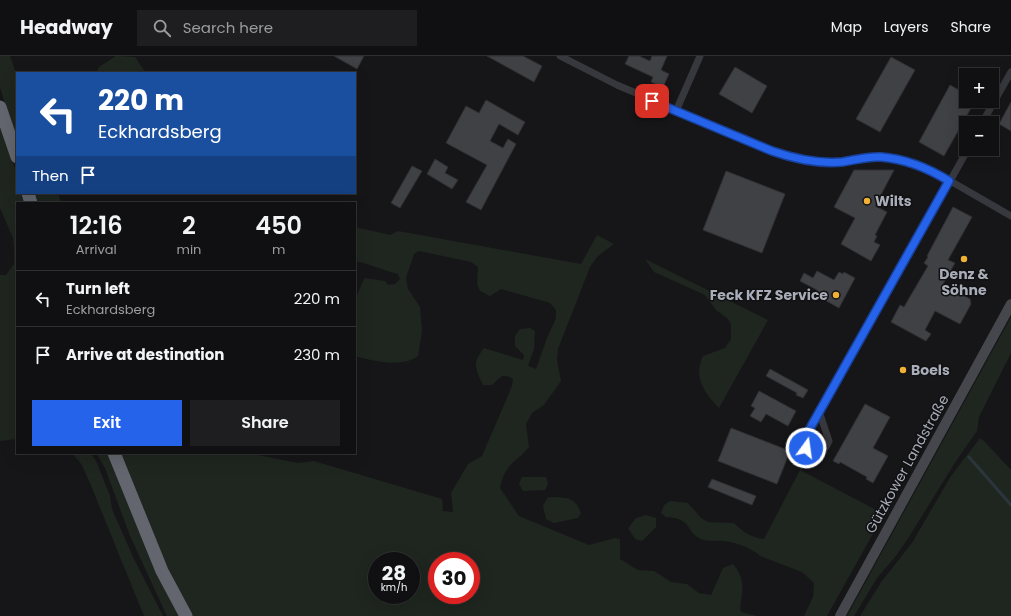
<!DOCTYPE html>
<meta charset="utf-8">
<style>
:root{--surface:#101012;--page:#1e1e20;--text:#f1f3f6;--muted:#9c9d9f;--line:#303032;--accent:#2563eb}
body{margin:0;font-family:Poppins,sans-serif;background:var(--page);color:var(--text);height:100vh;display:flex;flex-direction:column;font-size:15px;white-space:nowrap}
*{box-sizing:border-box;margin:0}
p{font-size:13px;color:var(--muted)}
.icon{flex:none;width:22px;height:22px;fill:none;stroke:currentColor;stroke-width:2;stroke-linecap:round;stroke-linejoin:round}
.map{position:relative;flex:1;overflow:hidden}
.details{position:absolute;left:16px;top:146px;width:340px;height:252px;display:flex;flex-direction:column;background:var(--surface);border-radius:0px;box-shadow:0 4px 16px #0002,0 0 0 1px var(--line)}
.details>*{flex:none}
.top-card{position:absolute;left:16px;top:16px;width:340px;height:122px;border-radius:0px;box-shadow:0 4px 16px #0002,0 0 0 1px var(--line);background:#1a4fa0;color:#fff;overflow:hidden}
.tools{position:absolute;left:959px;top:12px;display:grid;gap:8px}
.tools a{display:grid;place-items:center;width:40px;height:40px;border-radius:0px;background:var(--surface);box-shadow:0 4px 16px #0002,0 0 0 1px var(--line);font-size:20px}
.speed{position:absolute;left:368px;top:496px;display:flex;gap:8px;font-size:20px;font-weight:700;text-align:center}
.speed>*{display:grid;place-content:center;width:52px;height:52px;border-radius:50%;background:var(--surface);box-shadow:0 4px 16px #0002,0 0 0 1px var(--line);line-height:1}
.speed small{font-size:10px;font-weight:400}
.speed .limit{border:6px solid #d22;background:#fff;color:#111}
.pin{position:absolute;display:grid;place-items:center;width:34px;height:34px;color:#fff;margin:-17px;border-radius:8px;box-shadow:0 2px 6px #0006}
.me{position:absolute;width:44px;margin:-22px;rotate:14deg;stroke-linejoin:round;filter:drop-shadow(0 0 3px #0008)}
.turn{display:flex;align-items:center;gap:14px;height:84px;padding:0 16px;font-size:18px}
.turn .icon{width:52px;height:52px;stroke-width:2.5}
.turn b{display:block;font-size:28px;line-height:34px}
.then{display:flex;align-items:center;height:38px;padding:0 16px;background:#0003;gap:8px;font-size:15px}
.eta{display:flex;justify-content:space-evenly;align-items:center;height:68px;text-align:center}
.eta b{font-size:24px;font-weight:600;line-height:28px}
.primary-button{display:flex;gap:8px;margin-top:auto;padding:8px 16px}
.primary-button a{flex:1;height:46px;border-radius:0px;background:var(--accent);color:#fff;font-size:16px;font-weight:600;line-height:46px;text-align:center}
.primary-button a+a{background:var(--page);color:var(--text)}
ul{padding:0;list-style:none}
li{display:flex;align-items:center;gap:12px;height:56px;padding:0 16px;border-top:1px solid var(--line)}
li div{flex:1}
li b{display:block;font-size:15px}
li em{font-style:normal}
header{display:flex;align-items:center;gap:24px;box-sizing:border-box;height:56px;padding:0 20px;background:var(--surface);border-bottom:1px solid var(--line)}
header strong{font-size:19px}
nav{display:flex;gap:22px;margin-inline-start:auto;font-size:14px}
.search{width:280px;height:36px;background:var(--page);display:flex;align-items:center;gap:10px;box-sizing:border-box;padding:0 14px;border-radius:0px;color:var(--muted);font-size:15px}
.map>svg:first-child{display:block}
</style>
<header>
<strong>Headway</strong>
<div class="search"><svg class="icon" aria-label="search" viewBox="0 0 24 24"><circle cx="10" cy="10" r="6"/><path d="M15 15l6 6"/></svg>Search here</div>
<nav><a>Map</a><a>Layers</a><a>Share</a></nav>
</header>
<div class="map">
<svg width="1011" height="560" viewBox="0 0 1011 560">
<rect width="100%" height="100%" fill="#161618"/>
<!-- green -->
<g fill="#1e261f" fill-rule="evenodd">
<polygon points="0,0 10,0 17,20 17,85 0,32"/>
<polygon points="116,0 135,1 146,17 96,17 99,11"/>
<polygon points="0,66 17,119 17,137 23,137 26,147 17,147 17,383 0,385 0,219 6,219 14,208 14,196 13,182 0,152"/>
<polygon points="34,137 58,137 61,147 37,147"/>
<path d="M 355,171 L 390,179 L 398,175 L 581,208 L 597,179 L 614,188 L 598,200 L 590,211 L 558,293 L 557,304 L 561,325 L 544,349 L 532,357 L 526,368 L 529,391 C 515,408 505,407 500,432 L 519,460 L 589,489 L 615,482 L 620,483 L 620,503 L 638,514 L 654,515 L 671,526 L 687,528 L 699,537 L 711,539 L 723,512 L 733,508 C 739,514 744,527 742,536 C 742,544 739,548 741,556 L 757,560 L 192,560 L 164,504 L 120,397 L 248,397 L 298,407 L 314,405 L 442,443 L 443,455 L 453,456 L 451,437 L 468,408 L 482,400 L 512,330 L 513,323 L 507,320 L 502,320 L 492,329 L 483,329 C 475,312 472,307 484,292 L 523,304 L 524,299 L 515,290 L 515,280 L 520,273 L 530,272 L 535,275 L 534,293 L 528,310 L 536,313 L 547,282 L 556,262 L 556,254 L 550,247 L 501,233 L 490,240 L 480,235 L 477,228 L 478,211 L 471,206 L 419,195 L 414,198 L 406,222 L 408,233 L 420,251 L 422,275 L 418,300 C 402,312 373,305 355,300 C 355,273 350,245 365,222 L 385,225 L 388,229 L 395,228 L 400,223 L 398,218 C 383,214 370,208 355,205 ZM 377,505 L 411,505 L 411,539 L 377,539 ZM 437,505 L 471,505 L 471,539 L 437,539 Z"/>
<path d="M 645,203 L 768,264 L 719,352 C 704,337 693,321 703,300 L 725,292 L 731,283 L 731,268 L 727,262 L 716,254 L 705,239 L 654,216 Z"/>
<polygon points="1011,261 1011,297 979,361 977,375 956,405 907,484 895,501 877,522 854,560 847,560"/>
<polygon points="980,382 984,385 1011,414 1011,560 860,560 882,525 912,487 951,420"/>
<polygon points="72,397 91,397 97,407 110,440 112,453 133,501 163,560 144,560 92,432 82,409"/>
<polygon points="96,397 109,397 179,560 167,560 166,558 130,480 105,412"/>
<path d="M 800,414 L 884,458 L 827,560 L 804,560 L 813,541 L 814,527 L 802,516 L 760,500 C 751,492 736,486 723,485 C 716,484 708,486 701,483 C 685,476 693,462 666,461 L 661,457 L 664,449 L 670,445 L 688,447 L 701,462 L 708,466 L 734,467 C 744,477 751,481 764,483 Z"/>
<polygon points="522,421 546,421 548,428 545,434 523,435 519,428"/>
<path d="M 548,441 C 566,442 574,439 581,457 L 578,462 L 554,467 L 546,463 L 543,450 Z"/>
<polygon points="646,459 656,462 656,471 642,485 635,483 628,472 636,462"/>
</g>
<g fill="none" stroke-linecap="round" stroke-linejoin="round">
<!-- stream -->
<polyline stroke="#2c353c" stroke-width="3" points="969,401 1011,449"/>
</g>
<!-- building -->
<g fill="#404145" stroke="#303034">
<polygon points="334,0 364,0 357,13"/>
<polygon points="487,0 523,0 542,10 534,26"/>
<polygon points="629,0 639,0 650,5 652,0 667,0 661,14 669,18 663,31 651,26 653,21 625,8"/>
<polygon points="891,1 915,14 880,76 856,63"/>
<polygon points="735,11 767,30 752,57 719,38"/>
<polygon points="950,29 966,38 966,45 975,45 944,100 919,86"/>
<polygon points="486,44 525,66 518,79 499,68 490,85 503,92 508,83 516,88 481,154 466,146 487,109 446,87 466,50 479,57"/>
<polygon points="1011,46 1011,75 999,68"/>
<polygon points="435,103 448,111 445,117 458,124 452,133 427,118"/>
<polygon points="412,110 422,115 400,152 391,147"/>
<polygon points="854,114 894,114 875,150 887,156 875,179 877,180 874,186 880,189 871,205 841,188 855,162 834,151"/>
<polygon points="726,115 785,138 762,197 703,174"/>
<polygon points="953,151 972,161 948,204 955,207 943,228 970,243 971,248 960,268 935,255 925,274 931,278 926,285 891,266 900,249 904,251 928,210 924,207 928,201 927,200"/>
<polygon points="817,215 834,224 839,216 843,218 844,216 855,222 839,252 814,238 817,234 800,225 804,217 813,222"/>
<polygon points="770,313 808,334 803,342 796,339 797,337 766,320"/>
<polygon points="759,335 796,355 788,370 766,358 761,366 750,360 755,352 751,350"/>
<polygon points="865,348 890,361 873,392 888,400 873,427 866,423 867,421 840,406 839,408 833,405"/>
<polygon points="731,372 790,395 777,428 718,405"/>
<polygon points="712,423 756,440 752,449 708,431"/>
</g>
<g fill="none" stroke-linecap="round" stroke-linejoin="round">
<!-- street -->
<g stroke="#37383d" stroke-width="7">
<polyline points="560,0 617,29 773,95 790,101 823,106 841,106 868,101 881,101 901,104 933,115 1011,160"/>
<polyline points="676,55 700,0"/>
<polyline points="982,67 1011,16"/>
<path d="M 820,358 L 829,385 C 824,398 817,399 806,392 L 805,383 L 968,93"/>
</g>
<!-- secondary -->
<polyline stroke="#45474d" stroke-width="10" points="840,560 1011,248"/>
<!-- highway -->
<g stroke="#63666e" stroke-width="13">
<polyline points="0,51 17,101"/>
<polyline points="28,137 31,147"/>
<polyline points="114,397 162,515 186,560"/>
</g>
</g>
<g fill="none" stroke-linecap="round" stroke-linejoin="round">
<!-- route casing -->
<g stroke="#184099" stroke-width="10">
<path id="route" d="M 652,45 L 772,95 C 795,103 818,108 842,106 C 855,104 868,100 881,101 C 906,103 928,112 949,125 L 804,383 L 806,392"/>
</g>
<!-- route -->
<use href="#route" stroke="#2563eb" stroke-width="7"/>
</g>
<!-- markers -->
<g fill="#f2b134" stroke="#111113" stroke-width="1.5">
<circle cx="867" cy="145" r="4"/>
<circle cx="964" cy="203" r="4"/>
<circle cx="836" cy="239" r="4"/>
<circle cx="903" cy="314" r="4"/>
</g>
<g text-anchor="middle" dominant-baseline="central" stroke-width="3" stroke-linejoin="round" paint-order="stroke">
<!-- poi labels -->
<g font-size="14" font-weight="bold" fill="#a8adb8" stroke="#111113" text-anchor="start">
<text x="875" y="145">Wilts</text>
<text x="964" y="218" text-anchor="middle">Denz &amp;<tspan x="964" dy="16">Söhne</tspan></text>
<text x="828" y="239" text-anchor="end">Feck KFZ Service</text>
<text x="911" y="314">Boels</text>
</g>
<!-- street labels -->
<g font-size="14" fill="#a8adb8" stroke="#111113">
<text transform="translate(907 408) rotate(-61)">Gützkower Landstraße</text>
</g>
</g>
</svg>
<div class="tools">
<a>+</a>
<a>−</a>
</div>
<div class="speed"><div>28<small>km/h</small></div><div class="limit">30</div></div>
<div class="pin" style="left:652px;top:45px;background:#d93025"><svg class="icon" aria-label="arrive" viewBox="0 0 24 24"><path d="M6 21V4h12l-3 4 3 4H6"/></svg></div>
<svg class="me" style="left:806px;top:392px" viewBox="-20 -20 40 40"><circle r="17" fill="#2563eb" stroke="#fff" stroke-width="3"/><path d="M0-11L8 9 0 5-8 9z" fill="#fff"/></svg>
<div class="top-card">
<div class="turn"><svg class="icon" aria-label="left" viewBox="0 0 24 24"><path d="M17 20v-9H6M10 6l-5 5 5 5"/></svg><div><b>220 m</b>Eckhardsberg</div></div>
<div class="then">Then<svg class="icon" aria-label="arrive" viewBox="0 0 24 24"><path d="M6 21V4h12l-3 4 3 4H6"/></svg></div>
</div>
<section class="details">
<div class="eta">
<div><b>12:16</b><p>Arrival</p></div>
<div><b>2</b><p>min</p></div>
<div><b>450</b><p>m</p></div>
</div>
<ul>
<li><svg class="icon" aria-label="left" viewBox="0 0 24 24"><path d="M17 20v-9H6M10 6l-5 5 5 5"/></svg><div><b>Turn left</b><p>Eckhardsberg</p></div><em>220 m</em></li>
<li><svg class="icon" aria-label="arrive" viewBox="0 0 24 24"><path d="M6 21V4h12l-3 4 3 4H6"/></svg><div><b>Arrive at destination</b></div><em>230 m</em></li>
</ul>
<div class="primary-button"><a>Exit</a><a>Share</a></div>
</section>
</div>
